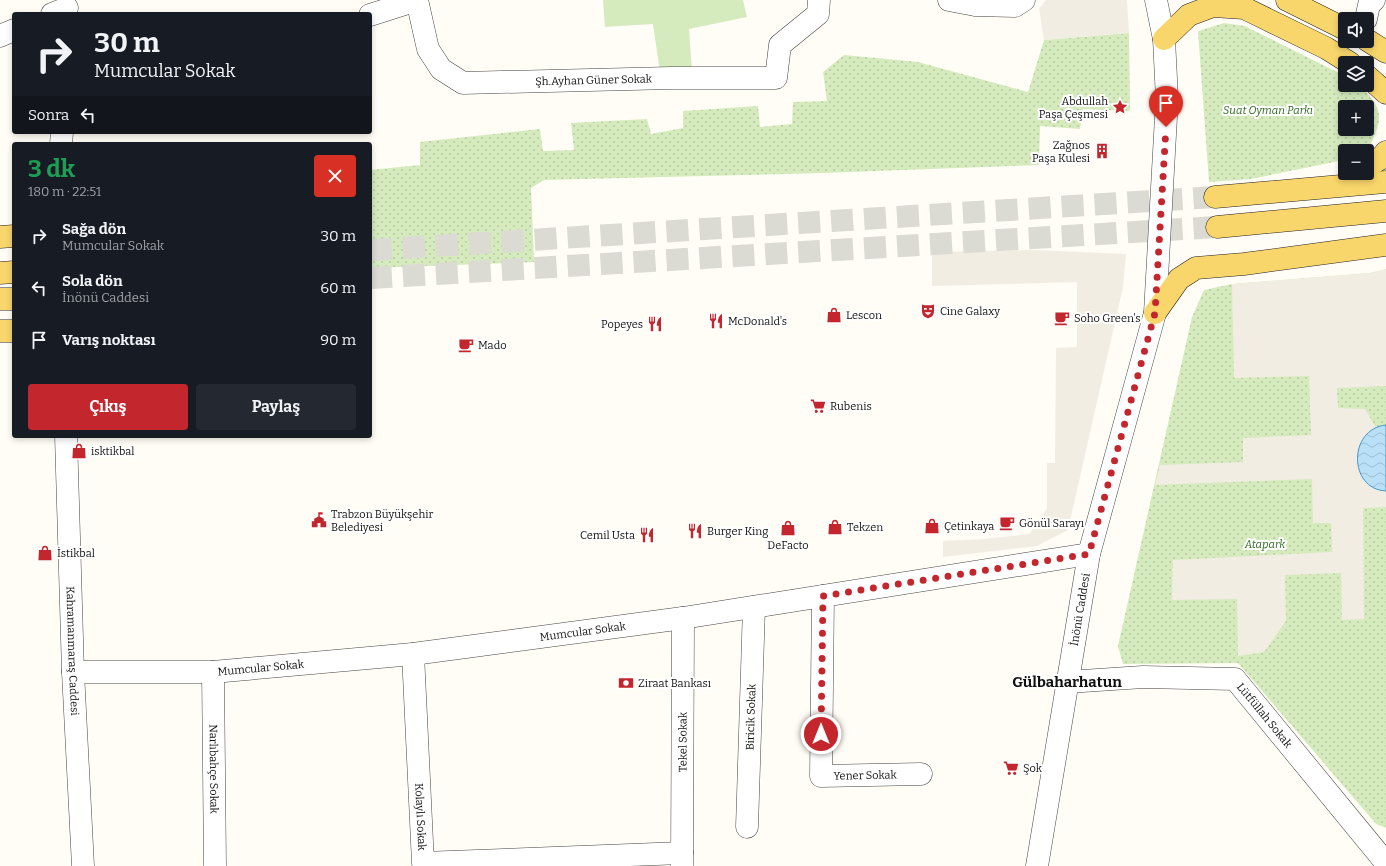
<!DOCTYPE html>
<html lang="tr">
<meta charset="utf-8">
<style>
:root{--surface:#171b24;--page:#242831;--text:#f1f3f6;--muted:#9ea1a6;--accent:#c4262e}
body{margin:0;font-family:Bitter,serif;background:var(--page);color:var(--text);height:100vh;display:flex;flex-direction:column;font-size:15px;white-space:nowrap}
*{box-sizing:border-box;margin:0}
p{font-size:13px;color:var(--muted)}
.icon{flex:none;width:22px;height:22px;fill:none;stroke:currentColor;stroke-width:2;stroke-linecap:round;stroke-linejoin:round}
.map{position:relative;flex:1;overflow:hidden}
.drawer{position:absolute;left:12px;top:142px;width:360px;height:296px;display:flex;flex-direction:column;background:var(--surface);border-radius:4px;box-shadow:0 2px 6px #0003}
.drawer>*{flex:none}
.banner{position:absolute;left:12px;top:12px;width:360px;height:122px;border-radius:4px;box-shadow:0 2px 6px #0003;background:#171b24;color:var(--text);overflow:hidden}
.controls{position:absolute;left:1338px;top:12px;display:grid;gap:8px}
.controls a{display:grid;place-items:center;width:36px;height:36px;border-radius:4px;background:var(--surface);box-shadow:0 2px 6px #0003;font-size:20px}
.pin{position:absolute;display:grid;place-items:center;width:34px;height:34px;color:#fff;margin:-41px -17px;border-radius:50% 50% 50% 0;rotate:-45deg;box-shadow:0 0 4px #0007}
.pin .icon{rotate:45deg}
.me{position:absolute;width:44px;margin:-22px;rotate:0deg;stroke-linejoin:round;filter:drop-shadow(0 0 3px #0008)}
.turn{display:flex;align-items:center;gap:14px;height:84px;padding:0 16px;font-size:18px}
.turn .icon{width:52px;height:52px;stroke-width:2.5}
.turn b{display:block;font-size:28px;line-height:34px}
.then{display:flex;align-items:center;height:38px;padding:0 16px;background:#0003;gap:8px;font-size:15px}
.round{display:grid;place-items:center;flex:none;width:42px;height:42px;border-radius:4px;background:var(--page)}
.headline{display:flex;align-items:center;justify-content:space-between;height:68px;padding:0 16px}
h1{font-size:24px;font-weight:700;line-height:30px;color:#1e9e55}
.action{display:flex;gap:8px;margin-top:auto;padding:8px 16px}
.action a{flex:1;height:46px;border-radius:4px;background:var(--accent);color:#fff;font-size:16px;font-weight:700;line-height:46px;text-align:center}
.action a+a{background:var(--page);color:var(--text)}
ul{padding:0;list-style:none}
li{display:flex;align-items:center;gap:12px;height:52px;padding:0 16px}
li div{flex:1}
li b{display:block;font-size:15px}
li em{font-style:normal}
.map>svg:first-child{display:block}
</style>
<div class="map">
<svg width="1386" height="866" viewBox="0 0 1386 866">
<defs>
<pattern id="grass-dots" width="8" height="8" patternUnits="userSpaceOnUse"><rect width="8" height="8" fill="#d5ebbd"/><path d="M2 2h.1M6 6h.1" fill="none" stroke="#b6c8a1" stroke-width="1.8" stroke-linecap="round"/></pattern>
<pattern id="water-waves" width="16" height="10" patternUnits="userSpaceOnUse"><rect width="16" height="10" fill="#b9e0f7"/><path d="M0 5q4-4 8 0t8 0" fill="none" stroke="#9ebfd3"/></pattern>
</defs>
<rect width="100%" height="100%" fill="#fffdf5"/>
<!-- grass -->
<g fill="url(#grass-dots)" fill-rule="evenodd">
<path d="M 1224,23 L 1245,26 L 1345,76 L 1345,85 L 1358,85 C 1386,109 1383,120 1367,151 L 1345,151 L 1345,159 L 1334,162 L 1251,179 L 1209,182 L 1198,31 ZM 1345,107 L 1367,107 L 1367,129 L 1345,129 Z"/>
<polygon points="1129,33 1130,111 1083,109 1080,129 1040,126 1039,165 822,173 544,180 531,188 534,262 370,268 370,170 420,165 420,142 540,129 543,151 574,150 571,123 647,119 651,134 683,128 683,111 758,106 760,127 792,124 793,102 827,101 823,72 844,55 918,62 1028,92 1044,40"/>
<polygon points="1386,269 1386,828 1376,824 1238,663 1123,664 1118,646 1192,317 1204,290 1232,284 1370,273"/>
</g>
<!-- garden -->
<polygon fill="#d5ebbd" points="603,0 743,0 747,17 689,29 692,71 660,72 653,24 605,27"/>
<!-- plaza -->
<g fill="#f1ede2">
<polygon points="1046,0 1127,0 1129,33 1044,40 1039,9"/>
<polygon points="1034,250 1126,254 1123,287 1068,530 1037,546 943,557 943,541 985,539 1029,534 1047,509 1047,463 1055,463 1056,348 1077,347 1077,282 932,286 932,252"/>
<polygon points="1386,269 1386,386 1337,388 1338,408 1365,409 1376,428 1371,431 1382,491 1386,491 1386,507 1363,508 1364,619 1342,620 1341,573 1285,575 1286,621 1264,652 1238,656 1237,599 1172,600 1173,560 1332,552 1331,523 1313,523 1312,479 1155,485 1160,465 1243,462 1243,438 1311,435 1309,376 1234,378 1232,284 1370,273"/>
</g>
<!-- water -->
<path fill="url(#water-waves)" stroke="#3f96cf" d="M 1386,425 L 1386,491 C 1348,489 1348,429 1386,425 Z"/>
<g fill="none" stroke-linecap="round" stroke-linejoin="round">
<!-- major-tunnel -->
<g stroke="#dbdad3" stroke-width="22" stroke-dasharray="22 11" stroke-linecap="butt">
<polyline points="370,250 1215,197"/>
<polyline points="370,278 1217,227"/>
</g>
<!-- minor casing -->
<g stroke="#444" stroke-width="23">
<g id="minor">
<polyline points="949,0 975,5 1015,6 1024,0"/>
<polyline points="52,14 67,8"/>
<path id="s1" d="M 370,15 L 417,0 L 428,49 L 441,69 L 463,83 L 671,78 L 776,78 L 780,45 L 818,14 L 819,0"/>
<polyline points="1366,19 1369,5 1374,0"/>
<polyline points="0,36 14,30"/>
<polyline points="61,144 62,132"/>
<path id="s2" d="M 66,436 L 73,672 L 83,866"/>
<path id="s3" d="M 823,596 L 821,776 L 921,774"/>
<path id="s4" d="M 413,654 L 423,863 L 682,853"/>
<path id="s5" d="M 73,672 L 213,672 L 413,654 L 683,618 L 1089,554"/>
<path id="s6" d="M 213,672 L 215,866"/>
<path id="s7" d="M 1067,682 L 1143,677 L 1235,679 L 1386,863"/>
<path id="s8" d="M 747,827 L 754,607"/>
<path id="s9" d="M 682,866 L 683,618"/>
<path id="s10" d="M 1037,866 L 1089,554 L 1155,313 L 1167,99 L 1164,39 L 1156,0"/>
</g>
</g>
<!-- major casing -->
<g stroke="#222" stroke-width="23">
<g id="major">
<polyline points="1287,0 1345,29"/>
<polyline points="1164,39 1189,15 1213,6 1244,8 1326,48 1350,63"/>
<polyline points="1367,40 1386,52"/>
<polyline points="1367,76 1386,93"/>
<polyline points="1367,167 1380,159 1386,152"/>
<polyline points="1215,197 1386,182"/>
<polyline points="1217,227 1386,211"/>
<polyline points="0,237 14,236"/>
<polyline points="0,273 14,272"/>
<polyline points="0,299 14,299"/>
<polyline points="1155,313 1179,279 1196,268 1244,264 1386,245"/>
<polyline points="0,331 14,331"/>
</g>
</g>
<!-- minor -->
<use href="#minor" stroke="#fff" stroke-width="22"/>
<!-- major -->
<use href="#major" stroke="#f9d66b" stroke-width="22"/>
</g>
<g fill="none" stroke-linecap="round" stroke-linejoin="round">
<!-- route -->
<polyline stroke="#c4262e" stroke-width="7" stroke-dasharray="0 12.6" points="821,734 823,596 1089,554 1155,313 1166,127"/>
</g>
<!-- icons -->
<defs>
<g id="sight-bare" transform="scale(1.2)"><path d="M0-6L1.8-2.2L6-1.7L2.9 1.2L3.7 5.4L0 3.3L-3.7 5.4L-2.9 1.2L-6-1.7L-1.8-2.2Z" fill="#c4262e" stroke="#fff" stroke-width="2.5" paint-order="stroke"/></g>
<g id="building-bare" transform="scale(1.2)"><path d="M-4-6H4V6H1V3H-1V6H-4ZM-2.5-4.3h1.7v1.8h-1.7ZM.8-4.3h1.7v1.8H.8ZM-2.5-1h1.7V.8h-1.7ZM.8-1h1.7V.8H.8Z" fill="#c4262e" stroke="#fff" stroke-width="2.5" paint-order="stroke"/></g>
<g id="theatre-bare" transform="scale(1.2)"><path d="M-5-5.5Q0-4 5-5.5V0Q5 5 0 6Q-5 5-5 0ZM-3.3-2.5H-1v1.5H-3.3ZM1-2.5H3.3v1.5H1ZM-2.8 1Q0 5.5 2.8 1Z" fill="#c4262e" stroke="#fff" stroke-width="2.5" paint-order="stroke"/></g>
<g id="shop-bare" transform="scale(1.2)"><path d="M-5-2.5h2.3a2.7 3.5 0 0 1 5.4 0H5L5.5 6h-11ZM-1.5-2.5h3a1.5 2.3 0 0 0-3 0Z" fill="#c4262e" stroke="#fff" stroke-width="2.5" paint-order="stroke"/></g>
<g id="cafe-bare" transform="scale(1.2)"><path d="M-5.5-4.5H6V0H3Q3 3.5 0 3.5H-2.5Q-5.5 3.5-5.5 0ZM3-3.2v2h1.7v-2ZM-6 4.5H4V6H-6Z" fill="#c4262e" stroke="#fff" stroke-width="2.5" paint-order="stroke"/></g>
<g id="restaurant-bare" transform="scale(1.2)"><path d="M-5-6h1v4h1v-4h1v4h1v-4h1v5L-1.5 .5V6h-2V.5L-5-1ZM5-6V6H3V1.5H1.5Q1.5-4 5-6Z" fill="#c4262e" stroke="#fff" stroke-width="2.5" paint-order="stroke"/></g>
<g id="supermarket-bare" transform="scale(1.2)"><path d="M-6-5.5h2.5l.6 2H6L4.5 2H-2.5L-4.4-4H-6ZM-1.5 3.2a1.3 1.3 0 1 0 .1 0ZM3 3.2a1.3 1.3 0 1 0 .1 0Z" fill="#c4262e" stroke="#fff" stroke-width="2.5" paint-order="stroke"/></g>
<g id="civic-bare" transform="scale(1.2)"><path d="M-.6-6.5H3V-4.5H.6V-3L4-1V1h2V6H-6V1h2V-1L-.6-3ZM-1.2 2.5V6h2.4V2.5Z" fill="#c4262e" stroke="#fff" stroke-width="2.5" paint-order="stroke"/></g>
<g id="bank-bare" transform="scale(1.2)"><path d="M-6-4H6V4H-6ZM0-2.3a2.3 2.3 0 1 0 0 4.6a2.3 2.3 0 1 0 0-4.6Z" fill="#c4262e" stroke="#fff" stroke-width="2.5" paint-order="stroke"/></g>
</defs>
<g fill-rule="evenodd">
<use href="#sight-bare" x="1120" y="107"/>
<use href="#building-bare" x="1102" y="151"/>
<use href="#theatre-bare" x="928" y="311"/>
<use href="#shop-bare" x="834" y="315"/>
<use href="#cafe-bare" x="1062" y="318"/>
<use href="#restaurant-bare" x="716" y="321"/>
<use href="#restaurant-bare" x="655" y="324"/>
<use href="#cafe-bare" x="466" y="345"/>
<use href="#supermarket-bare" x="818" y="406"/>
<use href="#shop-bare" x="79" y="451"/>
<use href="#civic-bare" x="319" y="520"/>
<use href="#cafe-bare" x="1007" y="523"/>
<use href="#shop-bare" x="932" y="526"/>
<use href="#shop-bare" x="835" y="527"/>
<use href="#shop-bare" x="788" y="528"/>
<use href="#restaurant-bare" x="695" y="531"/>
<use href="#restaurant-bare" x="647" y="535"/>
<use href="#shop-bare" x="45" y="553"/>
<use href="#bank-bare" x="626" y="683"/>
<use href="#supermarket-bare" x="1011" y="768"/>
</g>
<g text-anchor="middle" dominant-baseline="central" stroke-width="4" stroke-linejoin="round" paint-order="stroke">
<!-- street labels -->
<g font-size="11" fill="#111" stroke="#fff">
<text stroke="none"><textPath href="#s1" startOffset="280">Şh.Ayhan Güner Sokak</textPath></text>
<text stroke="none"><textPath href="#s10" startOffset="260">İnönü Caddesi</textPath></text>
<text stroke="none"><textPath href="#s5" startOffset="512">Mumcular Sokak</textPath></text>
<text stroke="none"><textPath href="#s2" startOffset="215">Kahramanmaraş Caddesi</textPath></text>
<text stroke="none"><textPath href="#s5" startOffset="188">Mumcular Sokak</textPath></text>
<text stroke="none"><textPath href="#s7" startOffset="215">Lütfüllah Sokak</textPath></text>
<text stroke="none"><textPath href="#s8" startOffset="110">Biricik Sokak</textPath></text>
<text stroke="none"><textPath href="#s9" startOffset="124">Tekel Sokak</textPath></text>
<text stroke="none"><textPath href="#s6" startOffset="97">Narlıbahçe Sokak</textPath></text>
<text stroke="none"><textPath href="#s3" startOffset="224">Yener Sokak</textPath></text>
<text stroke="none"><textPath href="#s4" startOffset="163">Kolaylı Sokak</textPath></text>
</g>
<!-- poi labels -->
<g font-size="11" fill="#111" stroke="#fff" text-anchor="start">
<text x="1108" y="101" text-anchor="end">Abdullah<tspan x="1108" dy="13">Paşa Çeşmesi</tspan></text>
<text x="1090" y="145" text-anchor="end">Zağnos<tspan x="1090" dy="13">Paşa Kulesi</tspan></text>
<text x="940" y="311">Cine Galaxy</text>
<text x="846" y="315">Lescon</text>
<text x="1074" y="318">Soho Green's</text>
<text x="728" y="321">McDonald's</text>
<text x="643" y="324" text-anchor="end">Popeyes</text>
<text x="478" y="345">Mado</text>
<text x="830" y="406">Rubenis</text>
<text x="91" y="451">isktikbal</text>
<text x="331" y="514">Trabzon Büyükşehir<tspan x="331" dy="13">Belediyesi</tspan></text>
<text x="1019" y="523">Gönül Sarayı</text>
<text x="944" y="526">Çetinkaya</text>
<text x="847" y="527">Tekzen</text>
<text x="707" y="531">Burger King</text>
<text x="635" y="535" text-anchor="end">Cemil Usta</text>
<text x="788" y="545" text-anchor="middle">DeFacto</text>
<text x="57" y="553">İstikbal</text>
<text x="638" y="683">Ziraat Bankası</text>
<text x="1023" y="768">Şok</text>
</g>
<!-- park labels -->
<g font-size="11" font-style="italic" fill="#2f6b1f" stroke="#fff">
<text x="1268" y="110">Suat Oyman Parkı</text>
<text x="1265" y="544">Atapark</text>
</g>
<!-- district labels -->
<g font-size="15" font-weight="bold" fill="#111" stroke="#fff">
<text x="1067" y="682">Gülbaharhatun</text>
</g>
</g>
</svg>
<div class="controls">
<a><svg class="icon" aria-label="sound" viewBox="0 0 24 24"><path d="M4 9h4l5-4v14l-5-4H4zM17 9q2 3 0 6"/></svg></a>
<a><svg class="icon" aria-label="layers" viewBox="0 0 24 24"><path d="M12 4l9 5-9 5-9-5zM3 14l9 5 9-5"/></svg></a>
<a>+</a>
<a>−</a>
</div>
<div class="pin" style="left:1166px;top:127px;background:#d93025"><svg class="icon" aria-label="arrive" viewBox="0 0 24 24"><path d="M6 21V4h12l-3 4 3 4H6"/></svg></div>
<svg class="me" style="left:821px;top:734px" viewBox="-20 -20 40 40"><circle r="17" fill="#c4262e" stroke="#fff" stroke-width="3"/><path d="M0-11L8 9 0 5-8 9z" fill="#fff"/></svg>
<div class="banner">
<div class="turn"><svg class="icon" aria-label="right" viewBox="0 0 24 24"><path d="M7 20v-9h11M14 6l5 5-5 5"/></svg><div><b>30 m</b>Mumcular Sokak</div></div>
<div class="then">Sonra<svg class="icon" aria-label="left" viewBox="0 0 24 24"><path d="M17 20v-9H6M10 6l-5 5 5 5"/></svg></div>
</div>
<section class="drawer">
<div class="headline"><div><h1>3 dk</h1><p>180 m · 22:51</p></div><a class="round" style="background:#d93025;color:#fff"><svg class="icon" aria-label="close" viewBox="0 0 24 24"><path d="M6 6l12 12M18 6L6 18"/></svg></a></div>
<ul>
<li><svg class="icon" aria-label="right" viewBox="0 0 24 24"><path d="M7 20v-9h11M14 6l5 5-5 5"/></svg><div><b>Sağa dön</b><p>Mumcular Sokak</p></div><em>30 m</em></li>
<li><svg class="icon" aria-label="left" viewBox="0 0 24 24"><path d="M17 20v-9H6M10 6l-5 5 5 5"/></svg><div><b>Sola dön</b><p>İnönü Caddesi</p></div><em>60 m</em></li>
<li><svg class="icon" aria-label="arrive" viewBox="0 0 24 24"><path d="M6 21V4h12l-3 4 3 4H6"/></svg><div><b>Varış noktası</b></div><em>90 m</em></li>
</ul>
<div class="action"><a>Çıkış</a><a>Paylaş</a></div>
</section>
</div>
